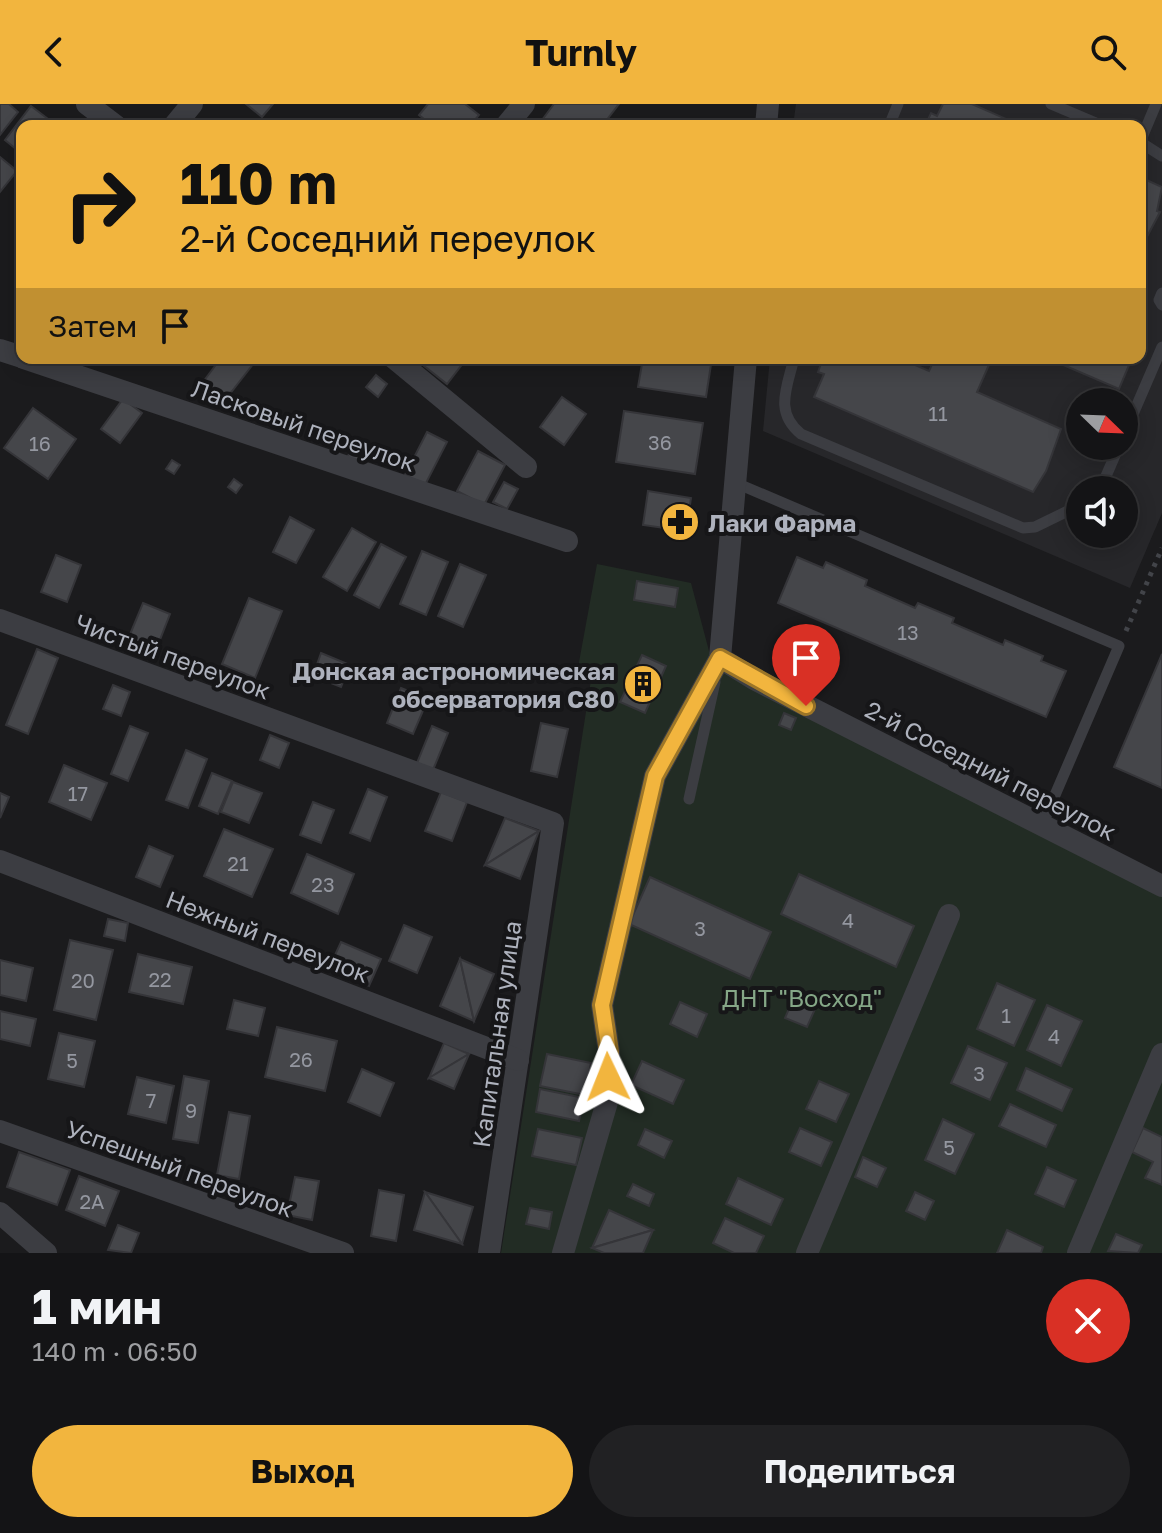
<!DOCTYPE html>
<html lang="ru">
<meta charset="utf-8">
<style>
:root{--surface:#141416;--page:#212123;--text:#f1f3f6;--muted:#9d9ea1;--line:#333335;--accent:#f2b53e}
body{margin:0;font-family:"Golos Text",sans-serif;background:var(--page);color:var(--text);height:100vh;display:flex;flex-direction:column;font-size:30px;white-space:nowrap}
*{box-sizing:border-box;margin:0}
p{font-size:26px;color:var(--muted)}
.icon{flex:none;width:44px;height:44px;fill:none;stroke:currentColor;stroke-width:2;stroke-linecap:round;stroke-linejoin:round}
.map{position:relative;height:1149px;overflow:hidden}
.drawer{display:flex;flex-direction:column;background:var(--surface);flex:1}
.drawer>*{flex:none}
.top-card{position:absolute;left:16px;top:16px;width:1130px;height:244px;border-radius:16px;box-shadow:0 4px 20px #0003,0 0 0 2px var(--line);background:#f2b53e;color:#111;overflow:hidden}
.needle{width:52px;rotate:113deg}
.buttons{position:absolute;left:1066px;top:284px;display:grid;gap:16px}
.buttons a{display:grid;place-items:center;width:72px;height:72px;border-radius:50%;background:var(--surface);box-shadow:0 4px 20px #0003,0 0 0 2px var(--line);font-size:40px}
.pin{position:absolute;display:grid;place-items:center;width:68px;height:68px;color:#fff;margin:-82px -34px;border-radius:50% 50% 50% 0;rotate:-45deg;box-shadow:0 0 8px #0007}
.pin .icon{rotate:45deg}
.me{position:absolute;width:88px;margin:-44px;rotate:358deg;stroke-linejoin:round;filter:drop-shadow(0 0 6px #0008)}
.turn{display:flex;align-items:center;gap:28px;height:168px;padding:0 32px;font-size:36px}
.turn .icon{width:104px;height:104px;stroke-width:2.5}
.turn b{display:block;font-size:56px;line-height:68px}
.then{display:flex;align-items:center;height:76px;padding:0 32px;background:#0003;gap:16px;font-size:30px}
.round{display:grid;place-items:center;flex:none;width:84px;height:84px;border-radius:42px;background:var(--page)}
.summary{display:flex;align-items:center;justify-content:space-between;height:136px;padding:0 32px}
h1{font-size:48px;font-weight:700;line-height:60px}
.action{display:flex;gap:16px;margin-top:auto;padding:16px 32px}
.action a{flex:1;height:92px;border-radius:48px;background:var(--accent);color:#111;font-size:32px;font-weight:700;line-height:92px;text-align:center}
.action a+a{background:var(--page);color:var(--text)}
header{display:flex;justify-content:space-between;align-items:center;height:104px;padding:0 32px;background:var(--accent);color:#111;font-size:36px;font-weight:700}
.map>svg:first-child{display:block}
</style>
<header><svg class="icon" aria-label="back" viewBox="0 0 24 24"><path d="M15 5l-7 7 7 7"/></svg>Turnly<svg class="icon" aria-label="search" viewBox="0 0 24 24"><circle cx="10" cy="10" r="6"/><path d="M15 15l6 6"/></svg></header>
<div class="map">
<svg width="1162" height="1149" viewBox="0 0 1162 1149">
<rect width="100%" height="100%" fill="#1b1b1d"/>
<!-- built -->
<path fill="#27272a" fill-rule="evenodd" d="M 796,0 L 1162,0 L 1162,409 L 1130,484 L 763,327 L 770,254 L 1140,254 L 1140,22 L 793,22 ZM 1080,298 L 1124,298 L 1124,342 L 1080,342 ZM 1080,386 L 1124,386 L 1124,430 L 1080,430 Z"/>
<!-- green -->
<polygon fill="#222c24" points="597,460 691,479 709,547 725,566 1162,792 1162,1149 501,1149 591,576 577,569"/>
<!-- building -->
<g fill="#45464a" stroke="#353539" stroke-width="2">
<polygon points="0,0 9,0 18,8 0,31"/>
<polygon points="246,0 273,0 262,13"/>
<polygon points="428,0 465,0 479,11 470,22 433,22 419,11"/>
<polygon points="554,0 619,0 602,22 549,22 542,16"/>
<polygon points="943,0 972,0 1022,22 925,22 931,9 937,12"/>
<polygon points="31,2 56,21 22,22 22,50 5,36"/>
<polygon points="0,53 17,67 0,88"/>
<polygon points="1140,73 1162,83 1157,107 1160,108 1140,146"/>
<polygon points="221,254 248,254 254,259 225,296 203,278"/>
<polygon points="414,254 467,254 447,280"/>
<polygon points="643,254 712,254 706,293 638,283"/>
<polygon points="823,254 899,254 929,267 935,254 992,254 977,288 1061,325 1046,367 1033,388 814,293 824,270 818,268"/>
<polygon points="1047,254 1132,254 1119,285"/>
<polygon points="376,271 387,280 378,293 366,283"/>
<polygon points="562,293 586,310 564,341 540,323"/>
<polygon points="123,295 142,309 120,339 101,325"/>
<polygon points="33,304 76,335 48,375 4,344"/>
<polygon points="624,307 703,319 695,370 616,358"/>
<polygon points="427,328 447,338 425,381 405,371"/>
<polygon points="360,336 374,347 361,363 347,353"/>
<polygon points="478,347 505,361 484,401 457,387"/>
<polygon points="172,356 180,361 174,370 166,365"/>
<polygon points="234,375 242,381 236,389 228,383"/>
<polygon points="504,378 518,385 507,405 493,398"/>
<polygon points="648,387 691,394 686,427 643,421"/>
<polygon points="290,413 314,426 296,459 273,448"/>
<polygon points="352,424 376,438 347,487 323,473"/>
<polygon points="381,440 406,453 379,504 354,491"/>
<polygon points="422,447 448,458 426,511 400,500"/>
<polygon points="56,451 81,461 67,498 41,488"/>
<polygon points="797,453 823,464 826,458 867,476 865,482 915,504 918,499 954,514 952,519 1003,541 1005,536 1043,552 1041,557 1066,567 1046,613 778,499"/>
<polygon points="460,460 486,471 463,523 438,512"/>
<polygon points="637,477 678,484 675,503 634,496"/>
<polygon points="249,494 282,507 255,574 222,560"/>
<polygon points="143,499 170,510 154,551 126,540"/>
<polygon points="37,545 58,554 28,630 6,621"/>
<polygon points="321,549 350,561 341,583 313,572"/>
<polygon points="1162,550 1162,684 1114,663"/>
<polygon points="642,551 666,562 645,609 620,598"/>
<polygon points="113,581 130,588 121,612 103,605"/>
<polygon points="401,584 428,595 413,630 387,619"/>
<polygon points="784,609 796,614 791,626 779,621"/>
<polygon points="541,619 568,625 557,673 531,667"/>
<polygon points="130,622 148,629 128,677 111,670"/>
<polygon points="432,622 448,629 433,666 417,659"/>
<polygon points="270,631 289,639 279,664 260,656"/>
<polygon points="186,646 207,655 188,704 166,696"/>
<polygon points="64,661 107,679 91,716 49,698"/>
<polygon points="212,669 232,677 218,710 199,702"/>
<polygon points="233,678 262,689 249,719 221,708"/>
<polygon points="368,685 387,693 370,737 350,729"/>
<polygon points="441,688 467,698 452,737 425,727"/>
<polygon points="0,689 9,693 0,714"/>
<polygon points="313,698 334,706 321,739 300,731"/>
<polygon points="505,714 539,727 485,761"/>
<polygon points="224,725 273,745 252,793 204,772"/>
<polygon points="539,727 520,775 485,761"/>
<polygon points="149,742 173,752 160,783 136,773"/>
<polygon points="307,750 354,770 338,810 291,789"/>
<polygon points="799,770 914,822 896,863 781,810"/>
<polygon points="650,773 771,828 750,875 629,820"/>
<polygon points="108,815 128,819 125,837 104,832"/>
<polygon points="404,821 432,833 417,869 389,857"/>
<polygon points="70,836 113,846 96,916 54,906"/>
<polygon points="341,838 381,855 369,882 329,864"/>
<polygon points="138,850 192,863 183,900 129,888"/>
<polygon points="460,855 474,917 440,902"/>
<polygon points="460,855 494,870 474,917"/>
<polygon points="0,856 33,864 26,897 0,891"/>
<polygon points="997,879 1035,896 1014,942 977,925"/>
<polygon points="797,886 819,896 807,923 785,914"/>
<polygon points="234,896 265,904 258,932 227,925"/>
<polygon points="680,898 707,910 697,933 670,920"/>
<polygon points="1047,901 1082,917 1061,962 1027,946"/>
<polygon points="0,907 36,915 30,942 0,935"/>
<polygon points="277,923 337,937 325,987 265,973"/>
<polygon points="59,929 95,937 84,983 48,975"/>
<polygon points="444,939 469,950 429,974"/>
<polygon points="968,942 1007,959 990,996 951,979"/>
<polygon points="469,950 454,985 429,974"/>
<polygon points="547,950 591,959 585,991 540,982"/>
<polygon points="642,957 684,976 673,1000 631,981"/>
<polygon points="1026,964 1072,985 1062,1007 1017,986"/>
<polygon points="362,965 394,979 380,1012 348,998"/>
<polygon points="184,972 209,977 198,1039 173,1035"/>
<polygon points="137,973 174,982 166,1019 128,1010"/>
<polygon points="819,977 849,990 836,1018 806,1005"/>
<polygon points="540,985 584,994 579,1017 536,1008"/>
<polygon points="1010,1000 1056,1021 1046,1043 999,1022"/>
<polygon points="229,1008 250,1012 239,1075 217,1071"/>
<polygon points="943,1015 974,1030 955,1070 925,1056"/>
<polygon points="800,1024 832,1038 821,1062 789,1048"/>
<polygon points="1143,1024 1162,1033 1162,1081 1145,1074 1153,1058 1132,1048"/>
<polygon points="538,1025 582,1034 576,1061 532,1052"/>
<polygon points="645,1025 672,1037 664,1054 638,1041"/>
<polygon points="19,1048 70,1066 57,1101 7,1083"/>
<polygon points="863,1053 886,1064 877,1083 855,1073"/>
<polygon points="1047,1063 1076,1076 1064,1103 1035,1090"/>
<polygon points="79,1072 119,1087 105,1122 66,1106"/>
<polygon points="295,1073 319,1077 312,1116 287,1111"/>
<polygon points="738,1074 783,1095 771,1121 726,1100"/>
<polygon points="633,1080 654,1090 649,1102 627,1092"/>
<polygon points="379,1086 404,1091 396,1137 371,1132"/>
<polygon points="425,1088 473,1103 462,1140"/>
<polygon points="425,1088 462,1140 414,1126"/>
<polygon points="915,1088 934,1097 925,1116 906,1107"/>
<polygon points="530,1104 552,1108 549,1125 526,1120"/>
<polygon points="609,1106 653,1126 592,1144"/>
<polygon points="725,1114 764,1132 756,1149 734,1149 713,1139"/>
<polygon points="118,1121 139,1129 131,1149 108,1146"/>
<polygon points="653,1126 643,1149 604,1149 592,1144"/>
<polygon points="1007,1126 1043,1143 1041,1149 997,1149"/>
<polygon points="1116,1130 1142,1141 1138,1149 1108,1147"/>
</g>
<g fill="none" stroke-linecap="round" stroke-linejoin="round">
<!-- path -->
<polyline stroke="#424449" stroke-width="5" stroke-dasharray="4 6" stroke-linecap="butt" points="1126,527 1162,444"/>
<!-- service -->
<g stroke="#3c3d42" stroke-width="11">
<polyline points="1051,0 1103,22"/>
<polyline points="1156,0 1140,38 1162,52"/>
<polyline points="889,22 898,0"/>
<polyline points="1162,189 1159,196 1162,201"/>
<path d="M 794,254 C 787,284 774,308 801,330 L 1023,424 L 1035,423 L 1080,401"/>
<polyline points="1124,331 1162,243"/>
<polyline points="736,379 1119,542 1043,719"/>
<polyline points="1100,386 1119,342"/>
<polyline points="689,695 715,578"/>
</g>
<!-- minor -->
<g stroke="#3c3d42" stroke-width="22">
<polyline points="87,0 116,22"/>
<polyline points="174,22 192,0"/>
<polyline points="506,22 524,0"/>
<polyline points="766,22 768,0"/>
<polyline points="0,246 22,253"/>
<polyline points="24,254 567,437"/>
<polyline points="394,254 526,363"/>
<polyline points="746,254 720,554 754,575 1162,782"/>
<polyline points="0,516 553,719 489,1149"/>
<polyline points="0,757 518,956"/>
<polyline points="0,1027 343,1149"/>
<polyline points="0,1109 46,1149"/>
<polyline points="563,1149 607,998 609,948 602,901 655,672 720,554"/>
<polyline points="807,1149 949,811"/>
<polyline points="1078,1149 1162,950"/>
</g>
</g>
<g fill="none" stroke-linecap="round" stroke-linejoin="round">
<!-- route casing -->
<g stroke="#9d7628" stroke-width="20">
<polyline id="route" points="608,973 609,948 602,901 655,672 720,554 806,602"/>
</g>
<!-- route -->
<use href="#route" stroke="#f2b53e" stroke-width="14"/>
</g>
<!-- icons -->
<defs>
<g id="pharmacy-disc" transform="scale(2)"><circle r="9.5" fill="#f2b53e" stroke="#161618"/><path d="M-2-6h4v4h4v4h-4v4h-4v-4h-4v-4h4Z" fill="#111"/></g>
<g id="building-disc" transform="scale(2)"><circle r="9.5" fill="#f2b53e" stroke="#161618"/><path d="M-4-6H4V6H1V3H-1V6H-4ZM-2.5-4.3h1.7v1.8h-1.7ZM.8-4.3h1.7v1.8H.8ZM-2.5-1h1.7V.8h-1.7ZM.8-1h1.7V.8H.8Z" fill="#111"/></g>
</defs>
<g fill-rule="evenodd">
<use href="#pharmacy-disc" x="680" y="418"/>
<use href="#building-disc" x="643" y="580"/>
</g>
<g text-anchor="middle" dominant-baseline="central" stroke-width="8" stroke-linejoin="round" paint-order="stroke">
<!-- number labels -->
<g font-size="20" fill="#9497a0">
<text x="938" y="309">11</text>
<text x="660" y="338">36</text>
<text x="40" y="339">16</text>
<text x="908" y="528">13</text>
<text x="78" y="689">17</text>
<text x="238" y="759">21</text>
<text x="323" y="780">23</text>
<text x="848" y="816">4</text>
<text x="700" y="824">3</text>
<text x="160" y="875">22</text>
<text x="83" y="876">20</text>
<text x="1006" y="911">1</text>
<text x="1054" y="932">4</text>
<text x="301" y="955">26</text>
<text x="72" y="956">5</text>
<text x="979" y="969">3</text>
<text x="151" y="996">7</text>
<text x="191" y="1006">9</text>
<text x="949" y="1043">5</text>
<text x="92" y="1097">2А</text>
</g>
<!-- street labels -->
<g font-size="24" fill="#aeb2bd" stroke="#161618">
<text transform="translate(304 321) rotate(19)">Ласковый переулок</text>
<text transform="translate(173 552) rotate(20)">Чистый переулок</text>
<text transform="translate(991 666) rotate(27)">2-й Соседний переулок</text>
<text transform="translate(268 832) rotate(21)">Нежный переулок</text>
<text transform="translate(496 930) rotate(-82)">Капитальная улица</text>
<text transform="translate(180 1064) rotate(20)">Успешный переулок</text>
</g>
<!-- poi labels -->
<g font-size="24" font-weight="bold" fill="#aeb2bd" stroke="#161618" text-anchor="start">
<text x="708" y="418">Лаки Фарма</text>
<text x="615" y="566" text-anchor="end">Донская астрономическая<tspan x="615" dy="28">обсерватория C80</tspan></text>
</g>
<!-- park labels -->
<g font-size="24" fill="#85a787" stroke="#161618">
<text x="802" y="893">ДНТ "Восход"</text>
</g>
</g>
</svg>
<div class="buttons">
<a><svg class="needle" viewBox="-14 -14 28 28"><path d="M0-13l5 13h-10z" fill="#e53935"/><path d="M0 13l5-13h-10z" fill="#9d9ea1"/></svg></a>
<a><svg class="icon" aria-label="sound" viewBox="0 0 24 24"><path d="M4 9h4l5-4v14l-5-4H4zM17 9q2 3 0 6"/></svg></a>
</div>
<div class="pin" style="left:806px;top:602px;background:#d93025"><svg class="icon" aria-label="arrive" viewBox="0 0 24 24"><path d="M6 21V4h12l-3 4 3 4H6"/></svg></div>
<svg class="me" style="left:608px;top:973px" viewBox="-20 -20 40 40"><path d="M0-17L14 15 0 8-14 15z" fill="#f2b53e" stroke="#fff" stroke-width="4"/></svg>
<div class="top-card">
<div class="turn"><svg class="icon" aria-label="right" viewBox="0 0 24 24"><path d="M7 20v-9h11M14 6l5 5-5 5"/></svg><div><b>110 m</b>2-й Соседний переулок</div></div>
<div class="then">Затем<svg class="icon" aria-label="arrive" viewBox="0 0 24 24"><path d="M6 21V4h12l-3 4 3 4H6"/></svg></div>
</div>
</div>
<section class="drawer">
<div class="summary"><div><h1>1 мин</h1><p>140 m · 06:50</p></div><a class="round" style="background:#d93025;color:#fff"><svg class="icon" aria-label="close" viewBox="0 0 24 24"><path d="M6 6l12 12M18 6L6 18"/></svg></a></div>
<div class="action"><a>Выход</a><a>Поделиться</a></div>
</section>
